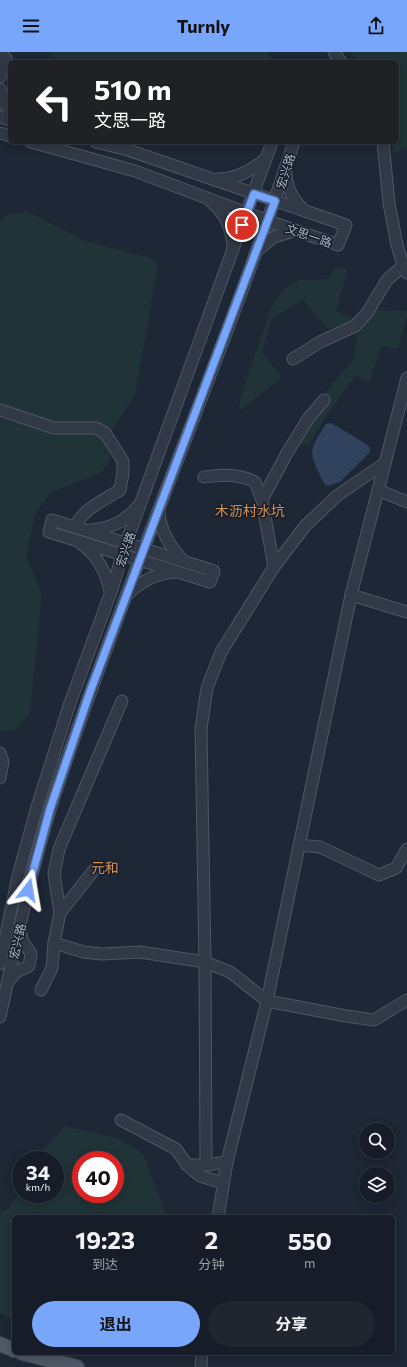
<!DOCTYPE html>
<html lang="zh">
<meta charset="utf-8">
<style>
:root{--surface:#161d28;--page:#1f2630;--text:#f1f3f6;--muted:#9ea2a8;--line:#353b45;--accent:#78a6fb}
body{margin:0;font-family:Commissioner,"Noto Sans SC",sans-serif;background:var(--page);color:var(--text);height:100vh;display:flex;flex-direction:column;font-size:15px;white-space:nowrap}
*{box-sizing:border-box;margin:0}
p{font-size:13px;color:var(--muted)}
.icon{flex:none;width:22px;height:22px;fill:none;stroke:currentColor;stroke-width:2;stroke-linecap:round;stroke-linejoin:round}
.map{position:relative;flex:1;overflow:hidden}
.side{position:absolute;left:12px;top:1163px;width:383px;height:140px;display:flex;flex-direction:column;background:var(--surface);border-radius:6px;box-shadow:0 2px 10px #0003,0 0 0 1px var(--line)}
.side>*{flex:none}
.top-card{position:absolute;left:8px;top:8px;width:391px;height:84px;border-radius:6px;box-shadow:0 2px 10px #0003,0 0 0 1px var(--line);background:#202124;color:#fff;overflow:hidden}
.controls{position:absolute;left:359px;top:1071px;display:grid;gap:8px}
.controls a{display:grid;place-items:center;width:36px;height:36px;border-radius:50%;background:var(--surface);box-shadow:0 2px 10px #0003,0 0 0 1px var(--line);font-size:20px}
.speed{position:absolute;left:12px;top:1099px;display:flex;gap:8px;font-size:20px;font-weight:700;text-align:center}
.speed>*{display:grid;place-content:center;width:52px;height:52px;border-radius:50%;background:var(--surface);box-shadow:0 2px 10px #0003,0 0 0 1px var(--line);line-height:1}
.speed small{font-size:10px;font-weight:400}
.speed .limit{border:6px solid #d22;background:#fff;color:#111}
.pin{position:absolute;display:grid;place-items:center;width:34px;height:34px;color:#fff;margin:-17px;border:2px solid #fff;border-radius:50%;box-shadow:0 1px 4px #0007}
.me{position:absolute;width:44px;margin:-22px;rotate:14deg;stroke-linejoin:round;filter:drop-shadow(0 0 3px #0008)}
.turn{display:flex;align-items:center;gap:14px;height:84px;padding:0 20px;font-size:18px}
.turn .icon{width:52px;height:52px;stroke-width:2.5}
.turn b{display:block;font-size:28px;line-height:34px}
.eta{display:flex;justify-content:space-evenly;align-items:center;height:68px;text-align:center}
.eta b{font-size:24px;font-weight:700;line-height:28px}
.primary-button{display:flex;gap:8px;margin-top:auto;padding:8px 20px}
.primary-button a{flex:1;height:46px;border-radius:24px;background:var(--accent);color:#111;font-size:16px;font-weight:700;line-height:46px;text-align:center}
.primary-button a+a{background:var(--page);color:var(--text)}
header{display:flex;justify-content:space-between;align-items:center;height:52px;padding:0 20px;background:var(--accent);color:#111;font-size:18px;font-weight:700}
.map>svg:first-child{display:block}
</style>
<header><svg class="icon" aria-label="menu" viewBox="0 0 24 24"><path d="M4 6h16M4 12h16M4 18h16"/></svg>Turnly<svg class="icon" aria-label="share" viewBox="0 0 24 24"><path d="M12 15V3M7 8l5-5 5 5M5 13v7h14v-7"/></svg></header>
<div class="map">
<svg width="407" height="1315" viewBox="0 0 407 1315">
<rect width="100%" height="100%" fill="#1e2735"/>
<!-- green -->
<g fill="#203336" fill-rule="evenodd">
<polygon points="52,0 267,0 275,10 56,10"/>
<polygon points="350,0 407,0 407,96 393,101 392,90 397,90 397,10 358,10"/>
<polygon points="28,160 85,189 151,206 158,214 135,343 112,378 110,407 102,420 50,441 35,463 26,504 42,542 30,662 14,679 0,679 0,171 8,162"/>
<polygon points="335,216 348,217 336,259 364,272 374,258 407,259 407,264 398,297 382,294 369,330 356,323 327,363 309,393 300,394 291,388 315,353 354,306 357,282 327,276 303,248 272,266 262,300 282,326 238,360 242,341 271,256 284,237 299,228 328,227"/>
<path d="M 65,1074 L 116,1086 L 134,1095 L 144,1103 L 167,1165 L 14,1165 L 14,1267 L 0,1261 L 0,1161 L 9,1156 L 21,1136 L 21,1142 L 55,1142 L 55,1108 L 38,1108 L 43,1099 ZM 81,1108 L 115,1108 L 115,1142 L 81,1142 Z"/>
</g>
<!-- water -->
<path fill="#30425d" d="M 331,371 L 365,391 L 370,396 L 369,401 L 340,430 L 327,434 L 324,431 C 309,401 307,401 326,372 Z"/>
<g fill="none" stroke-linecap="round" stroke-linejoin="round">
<!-- minor casing -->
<g stroke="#4f5664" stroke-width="13">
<g id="minor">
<polyline points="334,0 341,10"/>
<polyline points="0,5 6,6 0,25"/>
<polyline points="0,37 3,49 10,60"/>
<polyline points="0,65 10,68"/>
<polyline points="0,81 10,84"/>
<polyline points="31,90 135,119 268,169 338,193 346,173 128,98 96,90"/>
<polyline points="383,90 389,151 397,193 404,217 407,221"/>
<path d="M 286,120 C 286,136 294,149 305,159"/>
<path d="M 217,127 C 236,127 252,119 266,106"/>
<path d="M 210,149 C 225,161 232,176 233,195"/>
<polyline points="259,197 274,185 294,179"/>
<polyline points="293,307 320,290 355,274 367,261 387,228 403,214"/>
<path d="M 0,358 L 54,376 L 96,376 L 105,381 L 123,409 L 123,421 L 120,438 C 104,448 83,457 75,475"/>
<path d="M 204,425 C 224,423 237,421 255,430 L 262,448"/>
<polyline points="378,438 407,450"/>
<path d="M 159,459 C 160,479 170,494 183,509"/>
<polygon points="52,468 214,519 210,530 49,480"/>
<path d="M 90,478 C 108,477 125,470 137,455"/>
<path d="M 80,491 C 97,503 106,519 110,539"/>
<polyline points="274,515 262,448 287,401 308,367 324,348"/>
<path d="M 128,542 C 141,529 157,521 176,520"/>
<polyline points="351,543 407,560"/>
<polyline points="122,649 59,797 54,822 60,861 54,891 84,900 102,902 140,900 205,910 230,920 267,949 346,964 374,968 407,948"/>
<polyline points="0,701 3,710 0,726"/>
<polyline points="299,793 320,795 379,823 396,816 407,797"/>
<polyline points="60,861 94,818"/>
<polyline points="0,912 18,824 37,755 70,651 111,540 126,491 272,90"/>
<polyline points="8,930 16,920 29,914 31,902 22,888 20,877"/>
<polyline points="41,938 52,916 54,891"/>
<path d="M 0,965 C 15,896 29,826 50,758 C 72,688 98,620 123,552 C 180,398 243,246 294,90"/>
<polyline points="121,1068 176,1097 187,1113"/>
<polyline points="206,1113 205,910 201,677 207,636 221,600 274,515 305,474 338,443 385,411"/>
<polyline points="223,1131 200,1124 187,1113 206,1113 227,1110"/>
<polyline points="218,1165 227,1110 267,949 351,543 407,326"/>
<polyline points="201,1315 202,1301"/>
</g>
</g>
<!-- major casing -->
<g stroke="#3b424f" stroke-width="16">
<g id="major">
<polyline points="0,1292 14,1298"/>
<polyline points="22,1301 77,1315"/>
</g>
</g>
<!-- minor -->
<use href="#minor" stroke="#313946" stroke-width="11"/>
<!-- major -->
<use href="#major" stroke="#4f5866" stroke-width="14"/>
</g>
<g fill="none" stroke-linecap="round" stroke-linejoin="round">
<!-- route casing -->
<g stroke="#4e6ca3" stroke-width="10">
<polyline id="route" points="28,838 50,757 90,640 275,149 254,142 242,173"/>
</g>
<!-- route -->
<use href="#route" stroke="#78a6fb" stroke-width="7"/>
</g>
<g text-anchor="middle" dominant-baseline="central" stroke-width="3" stroke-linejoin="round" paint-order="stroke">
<!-- street labels -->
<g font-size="12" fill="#abb3c3" stroke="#171e2a">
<text transform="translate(285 119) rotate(-72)">宏兴路</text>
<text transform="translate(309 183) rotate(19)">文思一路</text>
<text transform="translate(125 497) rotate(-71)">宏兴路</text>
<text transform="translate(17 889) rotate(-77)">宏兴路</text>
</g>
<!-- quarter labels -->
<g font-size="14" fill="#d59154" stroke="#171e2a">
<text x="250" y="458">木沥村水坑</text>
<text x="105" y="815">元和</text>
</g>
</g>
</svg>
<div class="controls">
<a><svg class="icon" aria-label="search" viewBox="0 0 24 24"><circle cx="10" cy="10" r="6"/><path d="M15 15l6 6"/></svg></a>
<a><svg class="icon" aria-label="layers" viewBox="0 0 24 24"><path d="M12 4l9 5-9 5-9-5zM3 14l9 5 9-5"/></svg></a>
</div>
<div class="speed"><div>34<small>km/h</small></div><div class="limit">40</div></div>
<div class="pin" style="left:242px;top:173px;background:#d93025"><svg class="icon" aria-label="arrive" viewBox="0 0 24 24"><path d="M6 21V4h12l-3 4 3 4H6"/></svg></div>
<svg class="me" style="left:28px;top:838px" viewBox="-20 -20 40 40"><path d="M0-17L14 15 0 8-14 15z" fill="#78a6fb" stroke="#fff" stroke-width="4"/></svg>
<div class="top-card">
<div class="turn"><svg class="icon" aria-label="left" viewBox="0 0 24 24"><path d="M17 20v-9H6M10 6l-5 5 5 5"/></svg><div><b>510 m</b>文思一路</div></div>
</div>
<section class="side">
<div class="eta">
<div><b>19:23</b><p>到达</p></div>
<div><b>2</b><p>分钟</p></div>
<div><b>550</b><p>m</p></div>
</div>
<div class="primary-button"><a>退出</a><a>分享</a></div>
</section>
</div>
